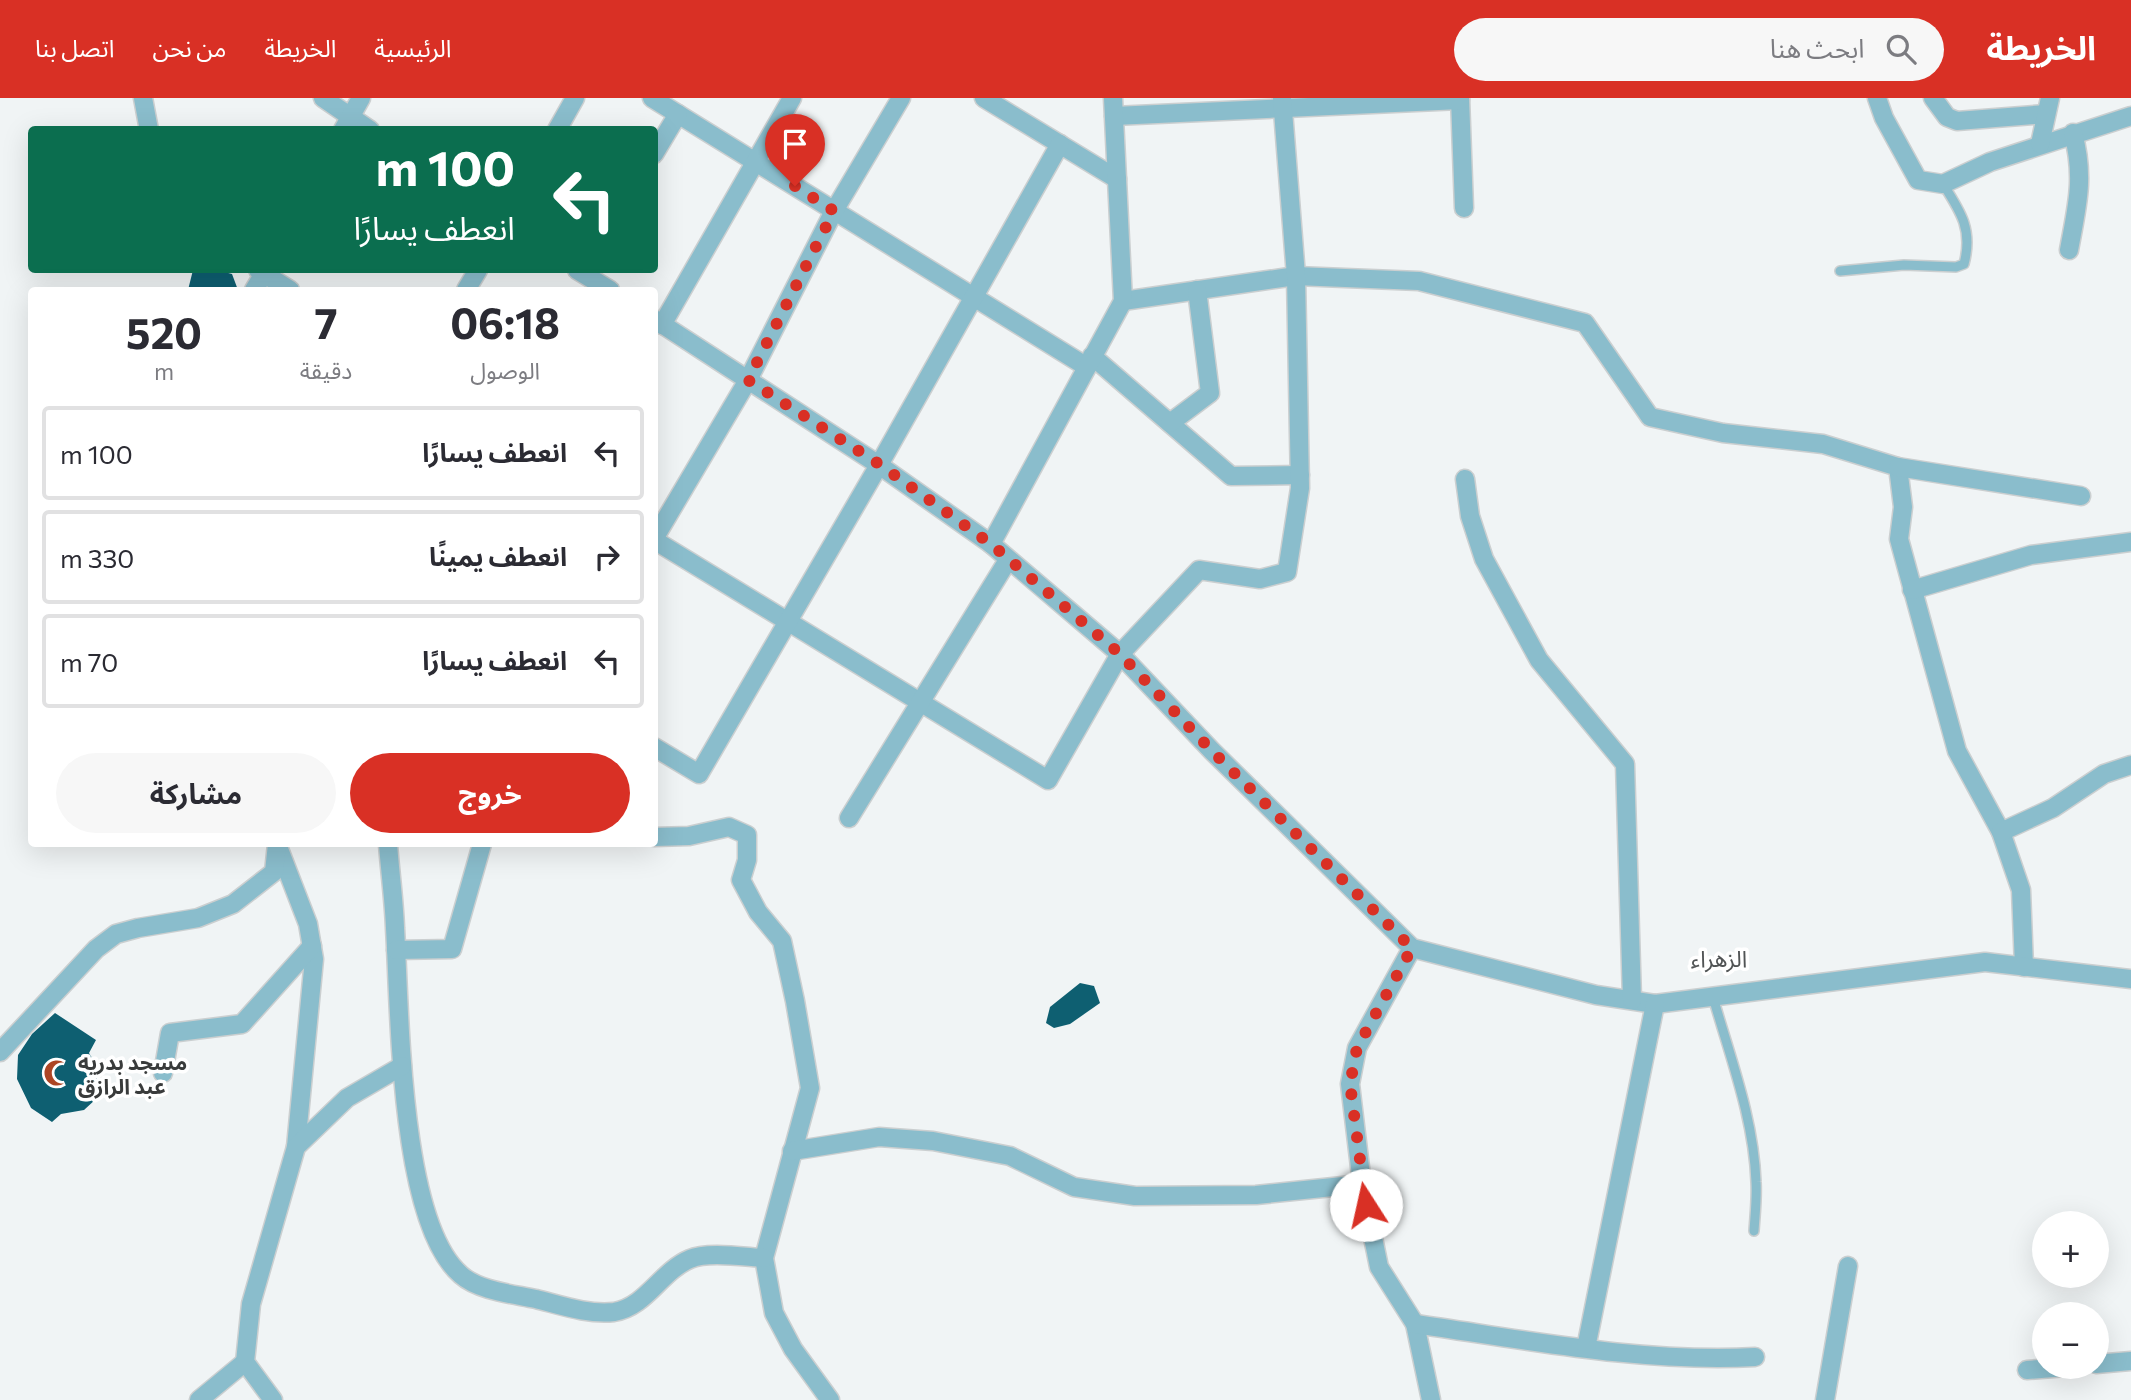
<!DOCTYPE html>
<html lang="ar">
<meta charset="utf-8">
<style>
:root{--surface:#fff;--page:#f7f7f7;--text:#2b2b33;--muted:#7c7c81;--line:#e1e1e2;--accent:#d93025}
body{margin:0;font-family:Commissioner,"Noto Sans Arabic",sans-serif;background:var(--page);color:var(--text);direction:rtl;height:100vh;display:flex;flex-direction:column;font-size:26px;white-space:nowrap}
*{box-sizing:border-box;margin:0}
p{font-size:23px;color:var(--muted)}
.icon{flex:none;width:38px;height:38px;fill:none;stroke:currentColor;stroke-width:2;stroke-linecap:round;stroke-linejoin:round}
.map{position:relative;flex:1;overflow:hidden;direction:ltr}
.sheet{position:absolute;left:28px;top:189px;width:630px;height:560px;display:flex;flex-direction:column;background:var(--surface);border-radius:7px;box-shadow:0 7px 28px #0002;direction:rtl}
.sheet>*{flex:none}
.banner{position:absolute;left:28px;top:28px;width:630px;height:147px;border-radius:7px;box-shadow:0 7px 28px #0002;direction:rtl;background:#0b6e4f;color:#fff;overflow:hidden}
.buttons{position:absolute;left:2032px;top:1113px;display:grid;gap:14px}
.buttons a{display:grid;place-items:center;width:77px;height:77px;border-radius:50%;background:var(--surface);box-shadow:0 7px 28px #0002;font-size:35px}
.pin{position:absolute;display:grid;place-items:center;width:60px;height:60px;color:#fff;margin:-72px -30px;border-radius:50% 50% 50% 0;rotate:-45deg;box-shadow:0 0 7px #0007}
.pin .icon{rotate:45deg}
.me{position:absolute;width:77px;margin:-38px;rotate:350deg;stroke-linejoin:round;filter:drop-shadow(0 0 5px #0008)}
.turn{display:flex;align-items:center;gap:24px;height:147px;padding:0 28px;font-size:32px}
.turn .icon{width:91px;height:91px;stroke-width:2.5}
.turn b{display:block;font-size:49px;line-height:60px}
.eta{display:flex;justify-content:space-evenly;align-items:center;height:119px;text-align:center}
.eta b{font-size:42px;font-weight:700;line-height:49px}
.action{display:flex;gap:14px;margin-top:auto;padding:14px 28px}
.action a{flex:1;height:80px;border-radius:42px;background:var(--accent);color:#fff;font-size:28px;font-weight:700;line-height:80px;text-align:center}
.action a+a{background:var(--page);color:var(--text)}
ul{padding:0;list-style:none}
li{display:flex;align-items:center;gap:21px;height:94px;margin:0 14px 10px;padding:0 14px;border:4px solid var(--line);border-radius:7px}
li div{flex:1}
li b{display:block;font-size:26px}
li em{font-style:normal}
header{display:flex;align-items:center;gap:42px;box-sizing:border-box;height:98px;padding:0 35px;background:var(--accent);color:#fff}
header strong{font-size:33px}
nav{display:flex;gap:38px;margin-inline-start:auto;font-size:24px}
.search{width:490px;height:63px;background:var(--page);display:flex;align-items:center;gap:18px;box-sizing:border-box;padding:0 24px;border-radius:38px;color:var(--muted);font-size:26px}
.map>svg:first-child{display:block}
</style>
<header>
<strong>الخريطة</strong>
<div class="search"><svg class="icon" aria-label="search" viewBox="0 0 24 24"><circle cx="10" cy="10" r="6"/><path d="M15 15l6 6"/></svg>ابحث هنا</div>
<nav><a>الرئيسية</a><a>الخريطة</a><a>من نحن</a><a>اتصل بنا</a></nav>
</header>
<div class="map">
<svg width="2131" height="1302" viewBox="0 0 2131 1302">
<rect width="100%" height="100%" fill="#f0f4f5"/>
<!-- building -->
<g fill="#0e5f71">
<polygon points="193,172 217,172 232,176 238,192 188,192"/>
<polygon points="1080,885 1094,888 1100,905 1070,926 1054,930 1046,925 1050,909"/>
<polygon points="55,915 96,942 89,955 97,968 96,1001 84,1012 61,1016 52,1024 31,1010 17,981 18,957 32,936"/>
</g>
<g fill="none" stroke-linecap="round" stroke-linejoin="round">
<!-- lane casing -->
<g stroke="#cbcfd0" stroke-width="12">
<g id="lane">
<path d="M 1840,173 L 1904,167 L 1956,169 L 1964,166 C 1973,132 1961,114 1943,86"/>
<path d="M 1713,899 C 1730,959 1754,1021 1756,1084 C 1757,1100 1755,1117 1754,1133"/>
</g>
</g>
<!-- street casing -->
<g stroke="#cbcfd0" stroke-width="21">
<g id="street">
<polyline points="143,0 149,32"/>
<polyline points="323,0 370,32"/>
<polyline points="652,0 1087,269"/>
<polyline points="984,0 1117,81"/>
<polyline points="1460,0 1464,110"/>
<polyline points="1877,0 1884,20 1918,82 1943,86 1990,64 2131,18"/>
<polyline points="1933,0 1947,19 1957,23 2046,16"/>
<polyline points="1114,18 1460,2"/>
<polyline points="343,32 361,0"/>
<polyline points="557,32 575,0"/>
<polyline points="2040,46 2050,0"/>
<polyline points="654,56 678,16"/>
<path d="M 2069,152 C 2077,108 2085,80 2073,35"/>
<polyline points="258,172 290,192"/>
<polyline points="577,172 610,192"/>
<polyline points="254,192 266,172"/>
<polyline points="466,192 478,172"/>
<polyline points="1123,203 1296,178 1419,183 1585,225 1650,319 1723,335 1823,346 1898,369 1903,409 1899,441 1957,653 2001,734 2021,792 2024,869"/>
<polyline points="654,221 879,367 991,446 1120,556 1212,653 1412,850 1596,897 1655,906 1985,864 2131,881"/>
<polyline points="662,227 792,0"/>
<polyline points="1092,258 1231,378 1300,377"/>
<polyline points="1170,325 1210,295 1197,192"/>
<polyline points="1898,369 2081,398"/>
<polyline points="1465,381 1470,418 1484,461 1539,562 1625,666 1632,902"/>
<polyline points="654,441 748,282 834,113 901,0"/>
<polyline points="654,442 1048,682 1120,556 1199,472 1260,481 1287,474 1300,390 1296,178 1282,0"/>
<polyline points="991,446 1123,203 1113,0"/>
<polyline points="1912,492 2031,457 2131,444"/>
<polyline points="654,649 699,676 879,367 1060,46"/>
<polyline points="849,720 1008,462"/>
<polyline points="2001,734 2053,710 2104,676 2131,667"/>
<polyline points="654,739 689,738 729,729 747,737 747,762 741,782 758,814 782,843 795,903 810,990 764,1160 774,1215 793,1251 830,1302"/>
<path d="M 388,746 C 390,774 394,802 395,830 C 400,911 399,1124 461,1177 C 479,1193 513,1196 536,1201 C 560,1207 588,1217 614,1214 C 646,1209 661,1173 690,1161 C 707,1153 745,1159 764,1160"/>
<polyline points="279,751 308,826 314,861 296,1049"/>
<polyline points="1412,850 1357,950 1350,986 1362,1086 1379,1169 1415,1226 1431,1302"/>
<polyline points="396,852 452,851 482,746"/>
<polyline points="0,954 96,851 116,836 138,830 198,820 233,806 274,774 277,746"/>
<polyline points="163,975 170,935 242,926 312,848"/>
<polyline points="792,1053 879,1039 933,1043 1010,1058 1074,1089 1135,1098 1256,1097 1362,1086"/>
<path d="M 1415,1226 C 1527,1242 1642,1265 1755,1259"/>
<polyline points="1586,1250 1655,906"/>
<polyline points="2096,1266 2131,1263"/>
<polyline points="2027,1272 2066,1269"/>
<polyline points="199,1302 245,1264"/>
<polyline points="273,1302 245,1264 251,1206 296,1049 347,1000 402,968"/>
<polyline points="1825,1302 1848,1168"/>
</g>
</g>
<!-- lane -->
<use href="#lane" stroke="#8abdcc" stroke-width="9"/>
<!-- street -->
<use href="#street" stroke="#8abdcc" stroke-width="18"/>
</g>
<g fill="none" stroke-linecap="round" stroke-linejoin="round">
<!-- route -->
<polyline stroke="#d93025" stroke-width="12" stroke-dasharray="0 21.6" points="795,88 834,113 748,282 879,366 991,446 1120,556 1212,653 1412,850 1357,950 1350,986 1366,1107"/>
</g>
<!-- icons -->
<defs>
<g id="mosque-bare" transform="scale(2.1)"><path d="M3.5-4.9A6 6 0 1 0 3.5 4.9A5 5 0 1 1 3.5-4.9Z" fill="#ad4524" stroke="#fff" stroke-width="2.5" paint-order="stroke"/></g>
</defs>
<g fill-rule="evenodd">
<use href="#mosque-bare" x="57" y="975"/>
</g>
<g text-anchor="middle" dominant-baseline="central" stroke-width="7" stroke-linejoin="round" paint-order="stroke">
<!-- poi labels -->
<g font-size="21" font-weight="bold" fill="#393b3b" stroke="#fff" text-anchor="start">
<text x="78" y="963">مسجد بدريه<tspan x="78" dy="24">عبد الرازق</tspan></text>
</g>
<!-- neighbourhood labels -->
<g font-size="23" fill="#515455" stroke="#fff">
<text x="1719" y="860">الزهراء</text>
</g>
</g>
</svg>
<div class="buttons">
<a>+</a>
<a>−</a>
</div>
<div class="pin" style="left:795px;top:88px;background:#d93025"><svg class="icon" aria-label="arrive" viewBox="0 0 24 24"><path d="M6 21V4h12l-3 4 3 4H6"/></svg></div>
<svg class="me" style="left:1366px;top:1107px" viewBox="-20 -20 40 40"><circle r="19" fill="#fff"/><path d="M0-13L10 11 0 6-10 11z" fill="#d93025"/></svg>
<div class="banner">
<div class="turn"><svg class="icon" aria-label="left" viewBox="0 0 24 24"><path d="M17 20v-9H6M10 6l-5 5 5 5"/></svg><div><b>100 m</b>انعطف يسارًا</div></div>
</div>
<section class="sheet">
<div class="eta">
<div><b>06:18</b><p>الوصول</p></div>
<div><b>7</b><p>دقيقة</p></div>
<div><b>520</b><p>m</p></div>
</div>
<ul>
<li><svg class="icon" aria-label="left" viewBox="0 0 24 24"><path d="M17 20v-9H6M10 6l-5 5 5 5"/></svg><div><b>انعطف يسارًا</b></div><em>100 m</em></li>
<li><svg class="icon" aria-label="right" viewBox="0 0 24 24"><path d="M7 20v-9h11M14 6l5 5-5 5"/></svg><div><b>انعطف يمينًا</b></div><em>330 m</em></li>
<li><svg class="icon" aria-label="left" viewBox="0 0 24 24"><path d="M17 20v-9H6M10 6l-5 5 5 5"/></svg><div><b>انعطف يسارًا</b></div><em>70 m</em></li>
</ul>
<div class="action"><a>خروج</a><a>مشاركة</a></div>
</section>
</div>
